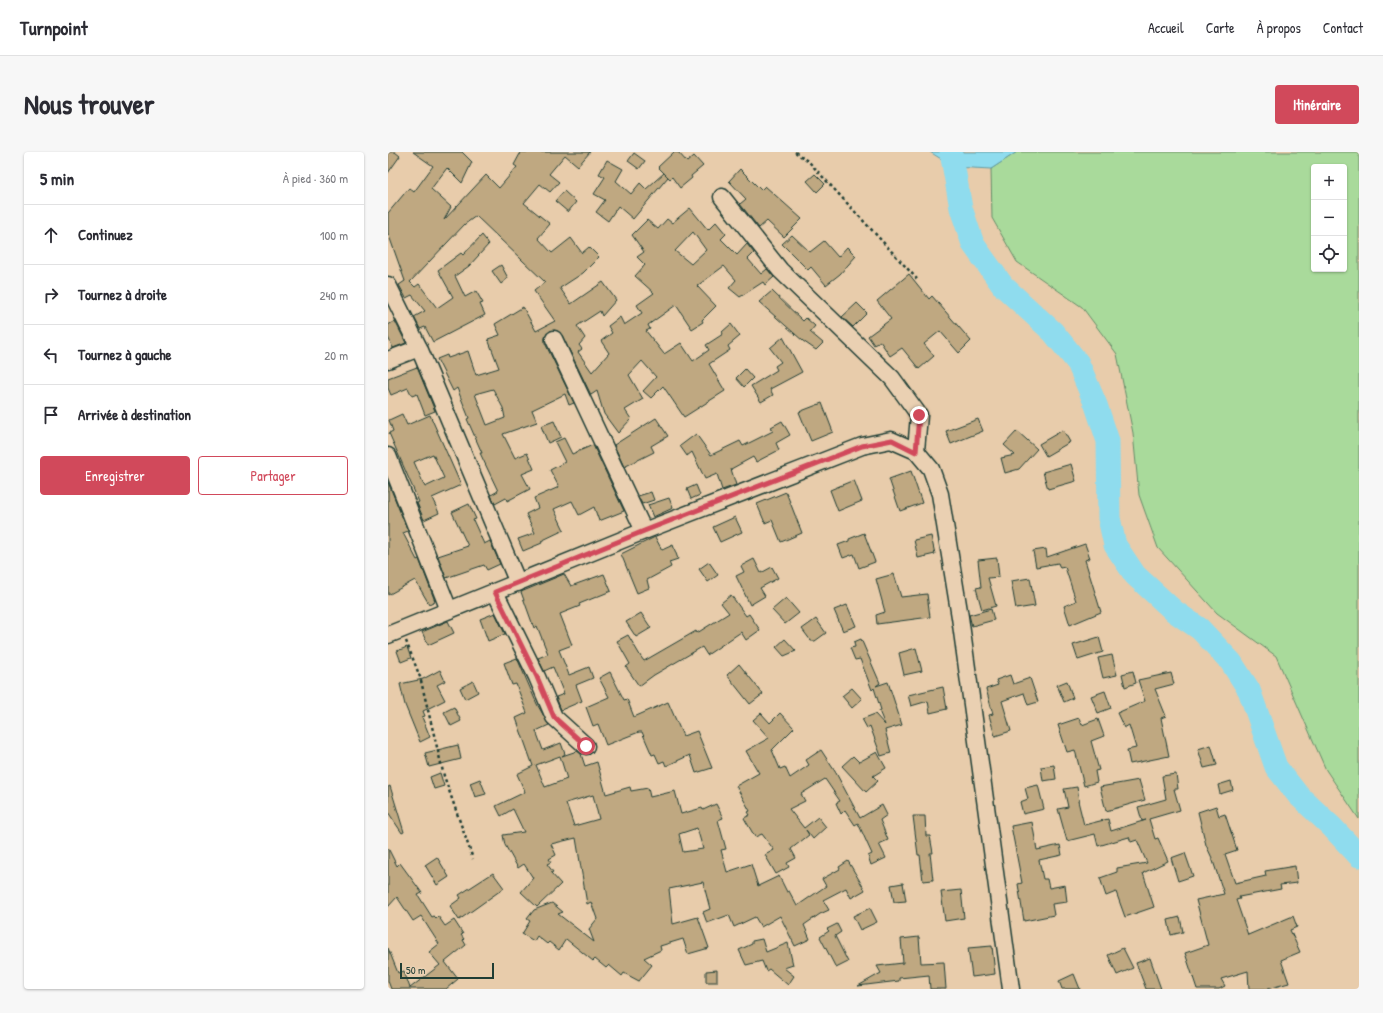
<!DOCTYPE html>
<html lang="fr">
<head>
<meta charset="utf-8">
<style>
  :root { --surface:#fff; --page:#f7f7f7; --text:#2b2b33; --muted:#7c7c81; --line:#e1e1e2; --accent:#d1495b }
  body { margin:0; font-family:"Patrick Hand",sans-serif; background:var(--page); color:var(--text) }
  .controls { position:absolute; right:12px; top:12px; display:grid; overflow:hidden; border-radius:4px; box-shadow:0 1px 3px #0004 }
  .controls button { width:36px; height:36px; display:grid; place-items:center; padding:0; border:0; border-bottom:1px solid var(--line); background:var(--surface); color:var(--text); font:20px sans-serif }
  .scale { position:absolute; left:12px; bottom:10px; width:94px; box-sizing:border-box; padding-left:4px; border:2px solid #1f3d34; border-top:0; font-size:11px; line-height:14px; white-space:nowrap; color:#1f3d34; -webkit-text-stroke:3px #ead0b2; paint-order:stroke }
  .stop { position:absolute; width:12px; height:12px; margin:-9px; border:3px solid #d1495b; border-radius:50%; background:#fff }
  .stop.end { background:#d1495b; border-color:#fff; box-shadow:0 1px 4px #0008 }
  .list { margin:0; padding:0; list-style:none }
  h2 { display:flex; justify-content:space-between; align-items:center; height:52px; margin:0; padding:0 16px; font-size:17px }
  h2 small { font-size:13px; font-weight:400; color:var(--muted) }
  .list li { display:grid; grid-template-columns:26px 1fr auto; gap:12px; align-items:center; box-sizing:border-box; height:60px; padding:0 16px; border-top:1px solid var(--line) }
  .list b { display:block; font-size:15px; white-space:nowrap }
  .list em { font-size:13px; font-style:normal; color:var(--muted) }
  .actions { display:flex; gap:8px; padding:12px 16px }
  .actions a { flex:1; padding:9px 0; border:1px solid var(--accent); border-radius:4px; text-align:center; font-size:14px; color:var(--accent) }
  .actions .main { background:var(--accent); color:#fff }
  .icon { flex:none; width:22px; height:22px; fill:none; stroke:currentColor; stroke-width:2; stroke-linecap:round; stroke-linejoin:round }
  .map { position:relative; flex:none; width:971px; height:837px; overflow:hidden; border-radius:4px }
  header { display:flex; align-items:center; gap:24px; box-sizing:border-box; height:56px; padding:0 20px; background:var(--surface); border-bottom:1px solid var(--line) }
  header strong { font-size:19px }
  nav { display:flex; gap:22px; margin-inline-start:auto; font-size:14px }
  .intro { display:flex; align-items:center; justify-content:space-between; box-sizing:border-box; height:96px; padding:0 24px }
  h1 { margin:0; font-size:28px }
  .button { padding:10px 18px; border-radius:4px; background:var(--accent); color:#fff; font-size:14px; font-weight:700 }
  main { display:flex; gap:24px; padding:0 24px }
  aside { flex:1; background:var(--surface); border-radius:4px; box-shadow:0 1px 3px #0004 }
  .map>svg:first-child { display:block }
</style>
</head>
<body>
<header>
<strong>Turnpoint</strong>
<nav><a>Accueil</a><a>Carte</a><a>À propos</a><a>Contact</a></nav>
</header>
<div class="intro"><h1>Nous trouver</h1><a class="button">Itinéraire</a></div>
<main>
<aside>
<h2>5 min<small>À pied · 360 m</small></h2>
<ul class="list">
<li><svg class="icon" aria-label="ahead" viewBox="0 0 24 24"><path d="M12 20V5M6 11l6-6 6 6"/></svg><div><b>Continuez</b></div><em>100 m</em></li>
<li><svg class="icon" aria-label="right" viewBox="0 0 24 24"><path d="M7 20v-9h11M14 6l5 5-5 5"/></svg><div><b>Tournez à droite</b></div><em>240 m</em></li>
<li><svg class="icon" aria-label="left" viewBox="0 0 24 24"><path d="M17 20v-9H6M10 6l-5 5 5 5"/></svg><div><b>Tournez à gauche</b></div><em>20 m</em></li>
<li><svg class="icon" aria-label="arrive" viewBox="0 0 24 24"><path d="M6 21V4h12l-3 4 3 4H6"/></svg><div><b>Arrivée à destination</b></div></li>
</ul>
<div class="actions"><a class="main">Enregistrer</a><a>Partager</a></div>
</aside>
<div class="map">
<svg width="971" height="837" viewBox="0 0 971 837">
  <rect width="100%" height="100%" fill="#e8ccab"/>
  <filter id="ink" filterUnits="userSpaceOnUse"><feTurbulence type="fractalNoise" baseFrequency=".025" numOctaves="2"/><feDisplacementMap in="SourceGraphic" scale="8" xChannelSelector="R" yChannelSelector="G"/><feConvolveMatrix kernelMatrix="1 2 1 2 8 2 1 2 1" color-interpolation-filters="sRGB"/></filter>
  <g filter="url(#ink)">
    <!-- green -->
    <path fill="#a9da9b" stroke="#648c68" fill-rule="evenodd" d="M629,0h342v667l-33,-49 -50,-114 -59,-43 -59,-65 -19,-53 -6,-62 -16,-79 -35,-47 -65,-45 -25,-44 -1,-49zM926,15h30v102h-30z"/>
    <!-- water -->
    <path fill="#8fdcee" stroke="#629ca4" d="M542,0h87l-26,17 -37,-2z"/>
    <g fill="none" stroke-linecap="round" stroke-linejoin="round">
      <!-- river -->
      <path stroke="#8fdcee" stroke-width="23" d="M563,0l10,56 12,36 30,42 50,46 25,31 18,42 12,36 1,77 6,27 20,30 39,36 26,18 31,33 18,28 27,77 22,28 34,32 27,29"/>
    </g>
    <!-- building -->
    <g fill="#bfa881" stroke="#1f3d34" fill-rule="evenodd">
      <path d="M0,0h7l5,4 -12,17z"/>
      <path d="M25,0h49l10,10 -10,21 -15,-15 -16,21 20,18 -7,13 42,-45 13,13 18,-21 -3,-2 7,-13h69l-12,14 -13,-11 -16,19 10,8 -9,10 -10,-8 -16,19 26,21 -12,14 14,15 19,-15 11,15 7,-6 10,10 -16,16 -23,15 11,16 32,-22 13,18 -14,16 -2,-5 -23,15 8,12 -6,7 3,4 -4,3 14,20 17,-19 -8,-12 11,-8 -4,-7 12,-9 4,8 18,-12 -5,-8 17,-12 -19,-17 10,-11 -8,-8 7,-5 -12,-17 15,-15 11,9 9,-10 5,4 18,-15 18,22 8,-8 10,12 -5,5 16,16 10,-11 7,9 -6,6 13,15 6,-5 7,8 -9,8 -2,-3 -23,15 -11,-9 7,-8 -12,-14 -27,20 19,20 -14,14 1,2 -11,7 -16,-24 -28,20 2,4 -4,2 18,23 17,-11 12,18 16,-11 -3,-5 17,-11 -1,-2 9,-8 9,12 -12,10 2,4 -21,14 16,27 -41,26 -21,-31 -12,12 -8,-7 13,-14 -14,-16 -13,14 14,24 -18,11 6,9 -13,14 -14,-19 -7,-23 -6,4 -29,-60 -7,-5 -5,1 -5,7v5l29,60 -5,2 -4,-11 -33,16 5,12 -34,12 12,24 12,-5 7,16 -12,5 8,15 -23,12 -1,-3 -11,6 -4,-9 7,-4 -18,-38h2l-15,-34 2,-1 -12,-30 -4,3 -16,-32 10,-4 1,3 20,-7 8,24 23,-7 -11,-29 12,-4 -5,-11 28,-17 13,24 19,-10 -21,-30 11,-9 -69,-66 -11,8 -55,58 5,5 4,-3 18,24 16,-11 -15,-27 23,-17 2,2 19,-20 7,9 -20,22 -14,10 10,21 11,-6 7,12 -3,1 5,11 -52,27 -8,-15 -5,2 -6,-12 11,-6 -13,-16 -6,3 -7,-13 6,-4 -17,-48v-20l21,-25 5,4 19,-26zM305,80l13,18 -15,14 -16,-13zM105,237l10,19 2,10 -18,7 -12,-31z"/>
      <path d="M286,0h4l9,10 7,-6 9,10 -12,10 1,2 -12,10 -8,-11 -2,2 -2,-2 -35,42 -15,-13 -10,15 -12,-9 9,-12 -11,-6 11,-17 -6,-3 8,-14 16,9 -7,12 15,13 9,-11 6,6 18,-16 4,4 -10,-10z"/>
      <path d="M246,1l11,8 -6,8 -11,-8z"/>
      <path d="M352,17l21,21 4,-4 37,33 -18,18 -17,-16 -8,7 -19,-24 6,-5 -17,-18z"/>
      <path d="M427,22l10,10 -8,8 -10,-11z"/>
      <path d="M176,39l12,11 -8,10 -13,-11z"/>
      <path d="M404,83l18,17 14,-11 14,16 9,-10 9,9 -16,18 -14,11 -15,-18 -3,3 -26,-26z"/>
      <path d="M113,113l7,13 -7,6 -9,-13z"/>
      <path d="M521,122l20,25 3,-3 39,45 -12,12 -19,-22 -16,13 10,12 -15,13 -17,-21 -12,8 -10,-15 -6,4 -6,-9 23,-17 -14,-18z"/>
      <path d="M384,139l31,30 3,-3 9,8 -5,6 13,11 -7,7 -13,-9 -44,-39z"/>
      <path d="M469,151l10,10 -14,14 -11,-10z"/>
      <path d="M7,169l11,22 -13,5 -5,-11v-12z"/>
      <path d="M395,185l19,35 -32,17 3,6 -12,7 -10,-16 26,-16 -2,-4 6,-4 -11,-14z"/>
      <path d="M29,215l18,44 -10,4 -8,-21 -5,2 -4,-8 -17,7 -3,-7v-10z"/>
      <path d="M357,217l8,9 -9,9 -8,-9z"/>
      <path d="M434,251l11,29 -22,9 -12,-29z"/>
      <path d="M14,262l5,11 23,-10 31,70 -29,13 7,15 -15,7 -7,-17 2,-1 -30,-69 4,-2 -4,-11zM45,302l11,24 -19,9 -11,-25z"/>
      <path d="M268,266l12,18 -17,10 3,6 -30,15 -10,-22z"/>
      <path d="M590,267l5,12 -32,13 -5,-13z"/>
      <path d="M166,269l7,16 -13,6 -7,-17z"/>
      <path d="M394,269l8,14 -14,8 3,7 -23,12 -3,-5 -22,12 5,16 -14,5 -5,-16 -12,5 -13,-27 -5,4 -7,-10 16,-12 15,21 29,-14 3,5 30,-15 -2,-4z"/>
      <path d="M675,278l7,12 -24,14 -7,-12z"/>
      <path d="M629,279l20,18 -18,20 -14,4 -4,-15 14,-3 -11,-10z"/>
      <path d="M176,286l8,16 21,-9 31,66 -25,10 -5,-14 -15,8 -7,-14 -18,8 10,21 -23,11 1,2 -19,8 -5,-12 17,-6 -9,-19 12,-6 -4,-10 25,-11 -9,-17 15,-8 -10,-20z"/>
      <path d="M683,312l5,17 -28,8 -5,-17z"/>
      <path d="M523,319l11,32 -22,8 -11,-32z"/>
      <path d="M466,328l8,21 -24,10 -8,-21z"/>
      <path d="M0,330l20,49 -5,2 14,27 2,-1 16,42 -6,3 -14,-24 -27,15z"/>
      <path d="M308,333l4,10 -9,4 -4,-10z"/>
      <path d="M263,340l3,8 -12,4 -4,-8z"/>
      <path d="M398,340l16,41 -21,9 -9,-22 -7,3 -8,-19z"/>
      <path d="M281,346l4,10 -20,9 -5,-12z"/>
      <path d="M81,352l7,15 -3,1 11,24 6,-3 10,23 -13,6 -3,-5 -38,13 -8,-22 30,-10 -16,-34z"/>
      <path d="M347,365l7,15 -22,10 -7,-15z"/>
      <path d="M476,381l11,29 -16,6 -5,-14 -11,4 -5,-13 11,-4v-2z"/>
      <path d="M543,384l4,18 -17,4 -4,-18z"/>
      <path d="M267,385l7,13 11,-5 5,14 -9,3 2,5 -24,13 2,8 -12,5 -16,-39z"/>
      <path d="M697,392l5,14 -5,2 16,52 -31,13 -6,-19 12,-5 -11,-34 -5,1 -2,-5 -22,4 -3,-16 13,-2 1,8z"/>
      <path d="M609,406l2,19 -11,1 8,28 -14,4 -6,-22 5,-1 -3,-27z"/>
      <path d="M366,407l7,14 11,-6 6,11 -18,10 5,8 -15,9 -14,-29 8,-4 -3,-6z"/>
      <path d="M321,410l9,13 -10,7 -9,-13z"/>
      <path d="M176,422l7,12 33,-12 7,17 -32,13 1,2 -20,8 12,31 -13,5 10,25 20,-8 4,11 -17,7 6,16 -21,9 -5,-13 8,-3 -11,-27 -9,4 -6,-13 10,-4 -11,-28 -3,2 -13,-36z"/>
      <path d="M506,422l7,23 26,-3 3,23 -53,7 -1,-9 9,-3 -9,-33z"/>
      <path d="M642,426l5,28 -19,3 -5,-28z"/>
      <path d="M343,443l15,21 3,-2 11,16 -14,10 -5,-8 -34,23 -5,-8 -48,28 -15,11 -13,-19 4,-3 -13,-23 11,-6 13,22 3,4 52,-30 1,2 32,-20 -8,-10z"/>
      <path d="M398,446l13,15 -14,11 -13,-14z"/>
      <path d="M459,453l9,21 -13,5 -9,-21z"/>
      <path d="M603,457l3,11 -22,6 -3,-11z"/>
      <path d="M107,461l10,21 -17,7 -8,-22z"/>
      <path d="M253,461l10,15 -15,9 -10,-15z"/>
      <path d="M428,467l10,14 -11,8h-4l-9,-12z"/>
      <path d="M60,469l6,12 -26,12 -6,-13z"/>
      <path d="M711,485l4,15 -25,8 -5,-15z"/>
      <path d="M397,487l11,12 -12,5 -8,-9z"/>
      <path d="M473,487l19,44 -4,3 12,-4 14,43 -17,5 6,23 -10,3 -11,-30 -3,2 -5,-9 13,-5 10,11 -6,-14 2,-1 -7,-22 -2,2 -12,-31 -5,1 -5,-12 5,-1 -1,-5z"/>
      <path d="M19,495l4,11 -10,4 -4,-11z"/>
      <path d="M528,496l6,23 -18,4 -5,-22z"/>
      <path d="M724,503l5,20 -14,3 -5,-20z"/>
      <path d="M129,506l20,46 12,21 -13,6 7,19 18,-7 4,11 -3,2 15,-5 4,3 4,12 12,-4 9,32 24,-7 1,4 17,-3 2,9 25,-6 6,23 21,-6 1,2 13,-6 7,14 -5,2 8,29 -5,1 6,22 24,-8 7,22 21,-10 8,16 2,-1 8,15 29,-20 -4,-7 18,-10 -1,-2 9,-6 17,29 -14,8 -5,-10 -23,12 6,10 -9,4 -16,11 6,14 -15,7 -15,-30 -19,11 -6,-10 -21,10 -5,-12 -22,8 -4,-11 7,-3 -7,-27 -34,7 4,35 25,-7 11,31 -21,6 -5,-15 -23,7 1,4 -17,8 8,7 -13,16 -15,-8 -2,3 -13,-11 -3,3 -11,-9 -2,2 -27,-22 -7,11 -10,-8 -2,2 -10,-8 -3,5 -12,-7 8,-13 -3,-2 7,-9 18,-7 11,9 -5,2 36,28 -5,-13 8,-10 -6,-17 -4,2 -11,-66 -25,6 5,11 -7,4 2,3 -4,2 6,8 -2,1 10,11 -24,23 -16,-15 12,-14 -9,-14 -6,4 -13,-23 -2,-10 21,-3 -11,-23 -12,7 -5,-10 29,-14 -8,-18 16,-8 -17,-48 11,-5 -11,-29 -4,1 -8,-22zM172,604l7,23 -22,8 -9,-22zM205,643l6,24 -25,7 -8,-23zM309,676l6,21 -20,3 -4,-18z"/>
      <path d="M351,512l24,30 -13,10 -23,-29z"/>
      <path d="M52,518l5,11 -8,4 8,15 -22,11 2,5 -3,1 8,20 -10,5 -15,-37 -5,-21 23,-5z"/>
      <path d="M745,519l3,12 -11,4 -3,-13z"/>
      <path d="M222,520l14,28 3,-1 7,18 34,-15 15,34 14,-5 15,37 -16,5 -6,-18 -24,11 -2,-5 -5,2 -4,-9 -3,1 -10,-23h-3l-33,13 -8,-21 -5,2 -7,-19 23,-10 -10,-19z"/>
      <path d="M783,521l3,11 -19,5 11,27 -5,2 8,38 -39,8 -3,-14 9,-2 -7,-23 -5,3 -7,-15 28,-12 -7,-21z"/>
      <path d="M622,523l3,9 17,-6 8,24 -10,3 -4,-12 -22,8 9,30 -16,5 -6,-21 4,-1 -7,-25 12,-4 -2,-5z"/>
      <path d="M85,529l5,11 -13,7 -5,-11z"/>
      <path d="M679,529l6,17 -9,4 -7,-17z"/>
      <path d="M555,535l4,22 -17,4 -2,-12 -17,5 -3,-11z"/>
      <path d="M464,536l10,11 -10,9 -10,-12z"/>
      <path d="M717,539l6,17 -13,5 -7,-17z"/>
      <path d="M66,555l7,14 -10,5 -7,-14z"/>
      <path d="M373,561l9,10 10,-10 14,15 -22,22 8,19 5,-2 5,11 19,-13 -3,-5 15,-10 15,23 24,45 22,-13 5,10 -7,5 8,20 -9,4 7,14 -15,7 -3,-9 4,-2 -14,-31 -3,2 -10,-15 -4,4 -5,-11 4,-2 -15,-22 -24,15 4,7 -16,8 15,19 14,-11 8,10 -13,12 -7,-9 3,5 -18,14 5,9 -9,5 2,4 -13,7 -11,-19 9,-5 -12,-16 -7,3 -11,-19 6,-3 -2,-3 2,-1 -14,-25 23,-13 -13,-22 23,-13 -16,-18z"/>
      <path d="M691,566l3,7 16,-6 6,17 -13,5 8,29 -4,1 2,11 -13,4 -9,-36 -8,2 -9,-27z"/>
      <path d="M70,593l3,14 -32,8 -4,-14z"/>
      <path d="M823,593l6,20 -13,3 -6,-19z"/>
      <path d="M489,600l9,16 -13,8 5,5 -12,11 -24,-26 11,-10 6,6z"/>
      <path d="M666,613l2,14 -13,2 -2,-14z"/>
      <path d="M52,621l4,13 -10,3 -4,-12z"/>
      <path d="M788,622l2,15h-4l6,21 -31,9 6,20 3,-1 10,23 -25,12 11,34 -29,10 -9,-25 -10,4 -6,-18 17,-6v-4l30,-5 -10,-23 -6,2 -2,-5 -31,9 -3,-12 -28,7 -9,-32 10,-2 -4,-18 13,-2 2,14h-1l6,24 24,-6 3,12 35,-11 -4,1 -4,-14 28,-8 -4,-23z"/>
      <path d="M92,627l6,15 -11,3 -5,-14z"/>
      <path d="M751,628l6,20 -39,11 -6,-24z"/>
      <path d="M843,629l2,9 -13,4 -2,-9z"/>
      <path d="M650,633l6,24 -21,5 -3,-12 8,-3 -3,-11z"/>
      <path d="M2,634l14,46 -2,1 -14,-21v-25z"/>
      <path d="M828,654l3,10 6,-2 12,36 -12,4 10,29 31,-7 -1,-5 30,-5 2,17 -17,2 1,4 -42,8 1,2 -4,1 12,35 45,-19 4,11 -7,3 10,22 -19,8 8,23 -22,6h-18l-1,-18 -27,8 4,7 -6,3h-22l-12,-36 23,-8 -12,-45 28,-6 -12,-36 -6,-13 -8,-33z"/>
      <path d="M525,664h12l1,20h4l3,17h-3l3,27 -10,1 -3,-26h-2z"/>
      <path d="M644,670l5,28 23,-5 2,10 -23,5 4,19h4l2,9 16,-3 2,17 -15,2 2,11 -30,6 -6,-37 4,-1 -11,-57z"/>
      <path d="M0,696l9,18 3,-3 22,30 -4,2 14,22 2,-1 2,2 2,-2 7,10 9,-6 9,14 -2,1 3,4 -1,1 3,5 -21,17 13,17 -12,10h-55l-3,-8v-33l10,25 6,-2 6,17 30,-23 -11,-13 10,-8 -18,-28 -8,5 -16,-24 -9,10z"/>
      <path d="M797,701l8,23 -15,5 -7,-23z"/>
      <path d="M49,705l12,20 -12,8 -12,-20z"/>
      <path d="M105,721l11,15 -45,32 -9,-14 11,-8 -2,-3z"/>
      <path d="M515,731l3,18 -12,1 -3,-17z"/>
      <path d="M573,738l3,28 -19,3 -4,-29z"/>
      <path d="M482,756l7,14 -17,8 -7,-14z"/>
      <path d="M792,765l3,15 -12,3 -3,-15z"/>
      <path d="M449,772l4,8 -6,4 13,26 -12,6 -16,-31 9,-6 -2,-2z"/>
      <path d="M531,785l2,26 23,-1 2,27h-16l-1,-14 -30,3v3l-41,5 23,-13 -4,-7 26,-3 -2,-24z"/>
      <path d="M374,787l4,13 22,-9 5,22 -9,3 10,8 -6,9 -19,-16 -3,2 -4,-10 -16,4 -7,-15 13,-6v-3z"/>
      <path d="M604,794l3,28 -23,3 -4,-29z"/>
      <path d="M735,796l10,20 -16,7 -9,-20z"/>
      <path d="M762,806l11,31h-15l-10,-26z"/>
      <path d="M329,818v12h-11v-11z"/>
      <path d="M686,822l6,15h-18l-3,-8z"/>
    </g>
    <g fill="none" stroke-linecap="round" stroke-linejoin="round">
      <!-- minor casing -->
      <g stroke="#1f3d34" stroke-width="19">
        <g id="minor">
          <path d="M334,45l58,73 112,108 27,37 -3,36"/>
          <path d="M0,133l31,63 99,235"/>
          <path d="M166,187l90,192"/>
          <path d="M0,208l31,-12"/>
          <path d="M0,304l61,154"/>
          <path d="M107,440l42,85 17,40 32,29"/>
          <path d="M0,483l256,-104 218,-85 29,-6 25,11 15,18 9,25 20,123 51,372"/>
        </g>
      </g>
      <!-- path -->
      <g stroke="#1f3d34" stroke-width="2.5" stroke-dasharray="3 3" stroke-linecap="butt">
        <path d="M407,0l15,11 107,116"/>
        <path d="M18,489l14,36 24,99 29,83"/>
      </g>
      <!-- minor -->
      <use href="#minor" stroke="#ead0b2" stroke-width="16"/>
    </g>
  </g>
  <g fill="none" stroke-linecap="round" stroke-linejoin="round" filter="url(#ink)">
    <!-- route -->
    <path stroke="#d1495b" stroke-width="5" d="M198,594l-32,-29 -17,-40 -42,-85 149,-61 218,-85 30,-6 24,12 3,-37"/>
  </g>
</svg>
<div class="controls">
<button>+</button>
<button>−</button>
<button><svg class="icon" aria-label="locate" viewBox="0 0 24 24"><circle cx="12" cy="12" r="6"/><path d="M12 2v4M12 18v4M2 12h4M18 12h4"/></svg></button>
</div>
<div class="scale">50 m</div>
<div class="stop" style="left:198px;top:594px"></div>
<div class="stop end" style="left:531px;top:263px"></div>
</div>
</main>
</body>
</html>
